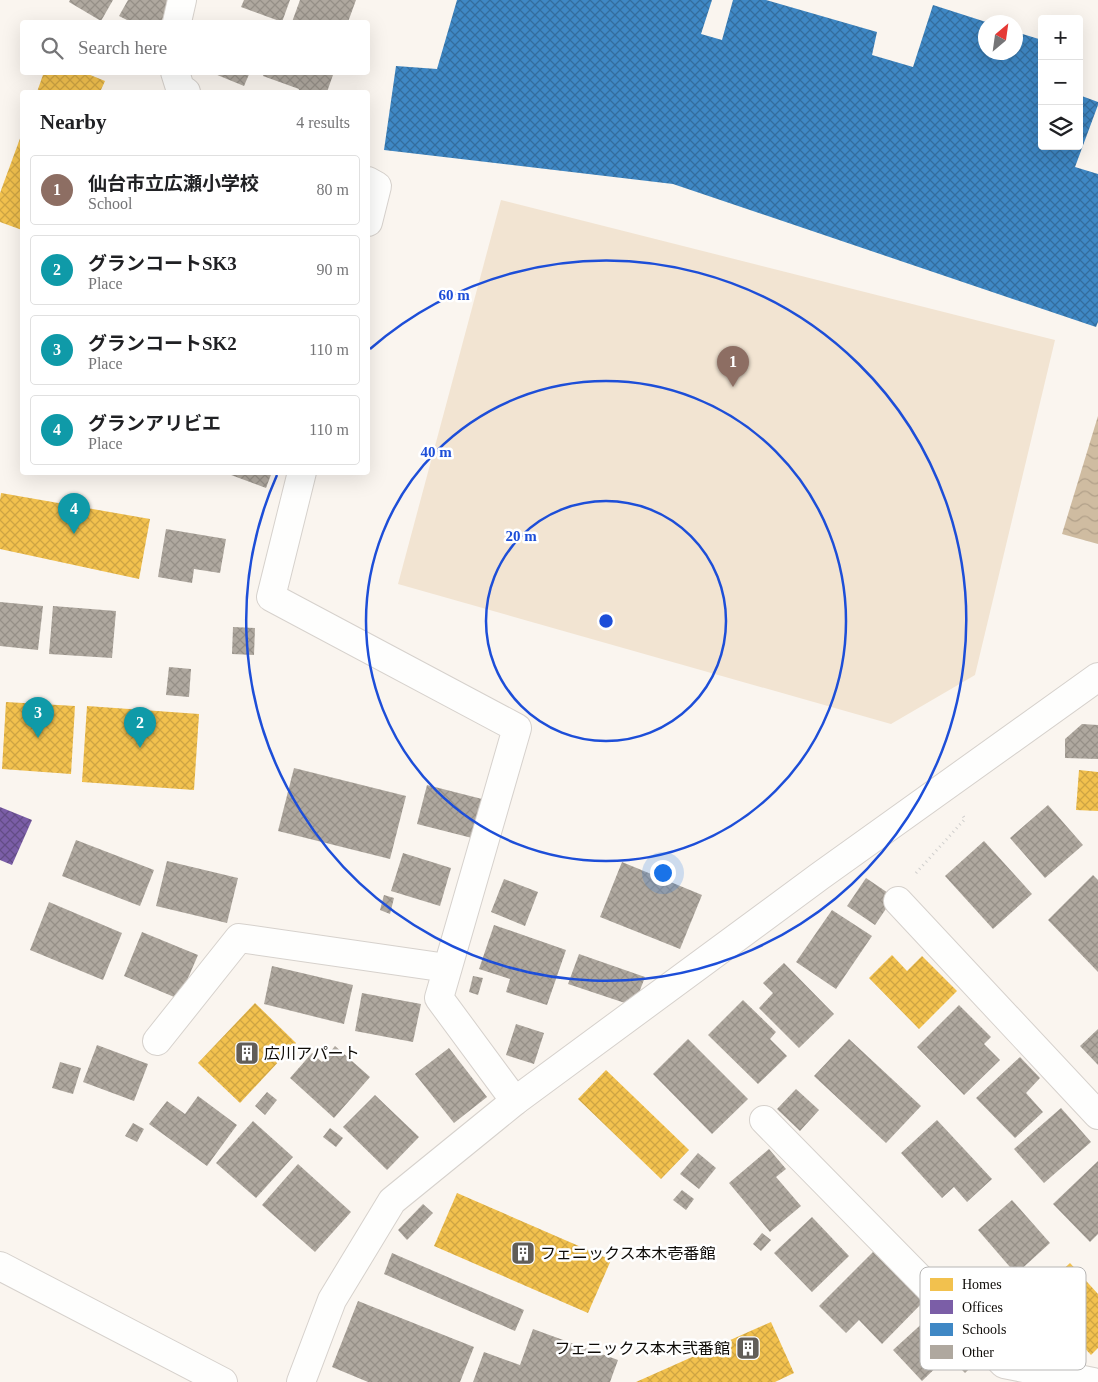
<!DOCTYPE html>
<html lang="en">
<head>
<meta charset="utf-8">
<style>
  :root { --surface:#fff; --page:#f2f2f2; --text:#202124; --muted:#757577; --line:#e0e0e0; --accent:#b45309 }
  body { margin:0; font-family:"Times New Roman","Noto Sans JP",serif; background:var(--page); color:var(--text) }
  .controls { position:absolute; right:15px; top:15px; display:grid; overflow:hidden; border-radius:5px; box-shadow:0 5px 20px #0002 }
  .controls button { width:45px; height:45px; display:grid; place-items:center; padding:0; border:0; border-bottom:1px solid var(--line); background:var(--surface); color:var(--text); font:25px sans-serif }
  .compass { position:absolute; left:978px; top:15px; width:45px; height:45px; border-radius:50%; background:var(--surface); box-shadow:0 5px 20px #0002; rotate:29deg }
  .you { position:absolute; left:662px; top:872px; width:18px; height:18px; margin:-12px; border:4px solid #fff; border-radius:50%; background:#1a73e8; box-shadow:0 0 0 8px #1a73e833 }
  .badge { display:grid; place-items:center; width:32px; height:32px; border-radius:50%; background:var(--accent); color:#fff; font-size:16px; font-weight:700 }
  .pin { position:absolute; translate:-50% -41px; filter:drop-shadow(0 1px 2px #0008) }
  .pin::after { content:''; position:absolute; top:26px; width:18px; height:15px; background:inherit; clip-path:polygon(0 0,100% 0,50% 100%) }
  .list { margin:0; padding:0; list-style:none }
  h2 { display:flex; justify-content:space-between; align-items:center; height:65px; margin:0; padding:0 20px; font-size:21px }
  h2 small { font-size:16px; font-weight:400; color:var(--muted) }
  .list li { display:grid; grid-template-columns:32px 1fr auto; gap:15px; align-items:center; box-sizing:border-box; height:70px; margin:0 10px 10px; padding:0 10px; border:1px solid var(--line); border-radius:5px }
  .list b { display:block; font-size:19px; white-space:nowrap }
  .list p { margin:0; font-size:16px; white-space:nowrap; color:var(--muted) }
  .list em { font-size:16px; font-style:normal; color:var(--muted) }
  .icon { flex:none; width:28px; height:28px; fill:none; stroke:currentColor; stroke-width:2; stroke-linecap:round; stroke-linejoin:round }
  .map { position:relative; flex:none; width:1098px; height:1382px; overflow:hidden }
  .search { position:absolute; background:var(--surface); box-shadow:0 5px 20px #0002; left:20px; top:20px; width:350px; height:55px; display:flex; align-items:center; gap:12px; box-sizing:border-box; padding:0 18px; border-radius:5px; color:var(--muted); font-size:19px }
  .panel { position:absolute; background:var(--surface); box-shadow:0 5px 20px #0002; left:20px; top:90px; width:350px; height:385px; border-radius:5px }
  .map>svg:first-child { display:block }
</style>
</head>
<body>
<div class="map">
<svg width="1098" height="1382" viewBox="0 0 1098 1382">
  <defs>
    <pattern id="water-waves" width="16" height="10" patternUnits="userSpaceOnUse" patternTransform="scale(1.25)"><rect width="16" height="10" fill="#cfbca1"/><path d="M0 5q4-4 8 0t8 0" fill="none" stroke="#b1a089"/></pattern>
    <pattern id="homes-cross-hatch" width="8" height="8" patternUnits="userSpaceOnUse" patternTransform="scale(1.25)"><rect width="8" height="8" fill="#f2c14e"/><path d="M0 0l8 8M0 8l8-8" fill="none" stroke="#cea443"/></pattern>
    <pattern id="offices-cross-hatch" width="8" height="8" patternUnits="userSpaceOnUse" patternTransform="scale(1.25)"><rect width="8" height="8" fill="#7b5ea7"/><path d="M0 0l8 8M0 8l8-8" fill="none" stroke="#634c86"/></pattern>
    <pattern id="schools-cross-hatch" width="8" height="8" patternUnits="userSpaceOnUse" patternTransform="scale(1.25)"><rect width="8" height="8" fill="#3f88c5"/><path d="M0 0l8 8M0 8l8-8" fill="none" stroke="#336d9e"/></pattern>
    <pattern id="building-cross-hatch" width="8" height="8" patternUnits="userSpaceOnUse" patternTransform="scale(1.25)"><rect width="8" height="8" fill="#afa89f"/><path d="M0 0l8 8M0 8l8-8" fill="none" stroke="#958f87"/></pattern>
  </defs>
  <rect width="100%" height="100%" fill="#faf5ef"/>
  <!-- pitch -->
  <path fill="#f2e4d2" d="M501,200l554,140 -80,335 -84,49 -493,-140z"/>
  <!-- water -->
  <path fill="url(#water-waves)" d="M1098,416v128l-36,-10z"/>
  <!-- homes -->
  <g fill="url(#homes-cross-hatch)">
    <path d="M44,72h39l22,9 -5,11h-63z"/>
    <path d="M22,133v97l-22,-8v-29z"/>
    <path d="M1,493l149,26 -11,60 -139,-30v-49z"/>
    <path d="M6,702l69,4 -4,68 -69,-5z"/>
    <path d="M87,706l112,8 -5,76 -112,-8z"/>
    <path d="M1079,770l19,2v39l-22,-1z"/>
    <path d="M892,955l15,16 15,-15 35,35 -38,38 -50,-51z"/>
    <path d="M255,1003l41,40 -56,60 -42,-40z"/>
    <path d="M606,1070l83,80 -28,29 -83,-80z"/>
    <path d="M457,1193l154,67 -23,53 -154,-67z"/>
    <path d="M1070,1263l28,31v54l-7,7 -55,-60z"/>
    <path d="M771,1322l23,51 -19,9h-139z"/>
  </g>
  <!-- offices -->
  <path fill="url(#offices-cross-hatch)" d="M0,807l32,13 -20,45 -12,-5z"/>
  <!-- schools -->
  <path fill="url(#schools-cross-hatch)" d="M457,0h255l-11,34 21,6 11,-40h33l111,32 -5,23 41,12 20,-62 53,17v30h30v-20l26,8v106h37v-51l19,7v3l-23,62 23,7v148l-2,5 -423,-143 -289,-34 12,-84 41,3z"/>
  <!-- building -->
  <g fill="url(#building-cross-hatch)">
    <path d="M70,0h43l-12,21 -32,-19z"/>
    <path d="M128,0h45l-12,22h-30l-12,-6z"/>
    <path d="M244,0h46l-8,22 -41,-15z"/>
    <path d="M300,0h56l-8,22h-56z"/>
    <path d="M210,72h40l-6,14z"/>
    <path d="M264,72h70l-7,20h-29l1,-3 -36,-13z"/>
    <path d="M223,472h49l-6,16z"/>
    <path d="M166,529l60,10 -6,34 -26,-4 -2,14 -34,-6z"/>
    <path d="M0,602l43,4 -5,44 -38,-4z"/>
    <path d="M53,606l63,5 -4,47 -63,-4z"/>
    <path d="M233,627l22,1 -1,27 -22,-1z"/>
    <path d="M169,667l22,2 -2,28 -23,-2z"/>
    <path d="M1082,724l16,1v34l-33,-1v-19z"/>
    <path d="M294,768l112,28 -16,63 -112,-28z"/>
    <path d="M427,785l59,15 -10,39 -59,-15z"/>
    <path d="M1048,805l35,40 -38,33 -35,-40z"/>
    <path d="M76,840l78,30 -14,36 -78,-30z"/>
    <path d="M984,841l48,53 -39,35 -48,-53z"/>
    <path d="M403,853l48,15 -11,38 -49,-15z"/>
    <path d="M167,861l71,17 -11,45 -71,-17z"/>
    <path d="M622,862l80,33 -22,54 -80,-32z"/>
    <path d="M1093,875l5,5v92l-50,-52z"/>
    <path d="M866,878l28,19 -19,28 -28,-19z"/>
    <path d="M504,879l34,13 -13,34 -34,-14z"/>
    <path d="M384,895l10,3 -4,16 -10,-4z"/>
    <path d="M49,902l73,31 -19,47 -73,-30z"/>
    <path d="M832,910l40,26 -36,53 -40,-27z"/>
    <path d="M494,925l72,25 -19,55 -41,-13 4,-13 -31,-10z"/>
    <path d="M142,932l56,23 -19,44 -55,-23z"/>
    <path d="M579,954l66,23 -11,29 -66,-22z"/>
    <path d="M784,963l50,51 -35,34 -40,-40 14,-15 -10,-10z"/>
    <path d="M272,966l81,19 -9,39 -80,-20z"/>
    <path d="M473,976l10,2 -5,17 -9,-3z"/>
    <path d="M362,993l59,11 -8,38 -58,-11z"/>
    <path d="M743,1000l33,32 -6,7 17,17 -29,28 -50,-49z"/>
    <path d="M959,1005l32,32 -7,7 16,16 -36,35 -47,-48z"/>
    <path d="M516,1024l28,9 -10,31 -28,-9z"/>
    <path d="M1098,1029v36l-18,-19z"/>
    <path d="M688,1039l60,60 -36,35 -59,-60z"/>
    <path d="M849,1039l72,67 -35,37 -72,-67z"/>
    <path d="M97,1045l51,19 -14,37 -51,-19z"/>
    <path d="M335,1046l35,31 -36,41 -44,-40 22,-25 10,9z"/>
    <path d="M449,1048l38,49 -33,26 -39,-49z"/>
    <path d="M1020,1057l20,21 -14,15 17,19 -28,26 -39,-40z"/>
    <path d="M60,1062l21,6 -8,26 -21,-6z"/>
    <path d="M796,1089l23,21 -19,21 -23,-22z"/>
    <path d="M267,1092l10,8 -12,15 -10,-9z"/>
    <path d="M375,1095l44,42 -32,33 -44,-43z"/>
    <path d="M198,1096l39,29 -30,41 -58,-42 18,-23 18,13z"/>
    <path d="M1061,1108l30,34 -47,41 -30,-34z"/>
    <path d="M937,1120l55,59 -25,23 -13,-15 -12,11 -41,-45z"/>
    <path d="M253,1121l40,36 -37,41 -40,-35z"/>
    <path d="M133,1123l11,6 -7,13 -12,-6z"/>
    <path d="M330,1128l13,10 -7,9 -13,-10z"/>
    <path d="M769,1149l17,20 -10,8 25,29 -31,26 -41,-49z"/>
    <path d="M698,1153l18,15 -17,21 -19,-15z"/>
    <path d="M1098,1161v73l-8,8 -37,-38z"/>
    <path d="M298,1164l53,48 -36,40 -53,-47z"/>
    <path d="M682,1190l12,9 -8,11 -13,-10z"/>
    <path d="M1012,1200l38,43 -34,31 -38,-44z"/>
    <path d="M423,1204l10,9 -26,27 -9,-10z"/>
    <path d="M812,1217l37,39 -37,36 -38,-39z"/>
    <path d="M762,1233l9,7 -10,11 -8,-7z"/>
    <path d="M874,1251l51,49 -43,44 -23,-24 -13,13 -27,-27z"/>
    <path d="M392,1253l132,57 -9,21 -131,-57z"/>
    <path d="M358,1301l116,46 -14,35h-92l-36,-15z"/>
    <path d="M938,1309l45,47 -18,17 -17,-17 -26,25 -29,-31z"/>
    <path d="M533,1329l85,31 -8,22h-137l11,-30 36,13z"/>
  </g>
  <g fill="none" stroke-linecap="round" stroke-linejoin="round">
    <!-- minor casing -->
    <g stroke="#d6d1cc" stroke-width="30">
      <g id="minor">
        <path d="M177,22l5,-22"/>
        <path d="M175,72l5,16 6,4"/>
        <path d="M368,181l9,5 -9,36"/>
        <path d="M302,472l-31,125 246,131 -78,270 76,103"/>
        <path d="M898,901l200,214"/>
        <path d="M157,1041l82,-103 208,30"/>
        <path d="M764,1120l240,244 89,18"/>
        <path d="M0,1266l223,116"/>
        <path d="M301,1382l31,-82 60,-99 123,-100 305,-225 278,-199"/>
      </g>
    </g>
    <!-- path -->
    <path stroke="#d0cfcd" stroke-width="3" stroke-dasharray="1 4" stroke-linecap="butt" d="M916,873l49,-54 -2,-3"/>
    <!-- minor -->
    <use href="#minor" stroke="#fefefd" stroke-width="28"/>
  </g>
  <!-- distance rings -->
  <g fill="none" stroke="#1d4ed8" stroke-width="2.5">
    <circle cx="606" cy="621" r="120"/>
    <circle cx="606" cy="621" r="240"/>
    <path d="M370 349A360 360 0 1 1 277 475"/>
  </g>
  <!-- icons -->
  <defs>
    <g id="building-square" transform="scale(1.25)"><rect x="-9" y="-9" width="18" height="18" rx="4" fill="#615d58" stroke="#fff"/><path d="M-4-6H4V6H1V3H-1V6H-4ZM-2.5-4.3h1.7v1.8h-1.7ZM.8-4.3h1.7v1.8H.8ZM-2.5-1h1.7V.8h-1.7ZM.8-1h1.7V.8H.8Z" fill="#fff"/></g>
  </defs>
  <g fill-rule="evenodd">
    <use href="#building-square" x="247" y="1053"/>
    <use href="#building-square" x="523" y="1253"/>
    <use href="#building-square" x="748" y="1348"/>
  </g>
  <g text-anchor="middle" stroke-width="5" stroke-linejoin="round" paint-order="stroke">
    <!-- poi labels -->
    <g font-size="16" fill="#0e0b07" stroke="#fff" text-anchor="start">
      <text x="264" y="1059">広川アパート</text>
      <text x="540" y="1259">フェニックス本木壱番館</text>
      <text x="730" y="1354" text-anchor="end">フェニックス本木弐番館</text>
    </g>
  </g>
  <!-- legend -->
  <rect x="920" y="1267" width="166" height="103" rx="8" fill="#fff" stroke="#b7b6b5" stroke-width="1"/>
  <rect x="930" y="1278" width="23" height="13" fill="#f2c14e"/>
  <rect x="930" y="1300" width="23" height="14" fill="#7b5ea7"/>
  <rect x="930" y="1323" width="23" height="13" fill="#3f88c5"/>
  <rect x="930" y="1345" width="23" height="14" fill="#afa89f"/>
  <g font-size="14" fill="#0e0b07">
    <text x="962" y="1289">Homes</text>
    <text x="962" y="1312">Offices</text>
    <text x="962" y="1334">Schools</text>
    <text x="962" y="1357">Other</text>
  </g>
  <circle cx="606" cy="621" r="8" fill="#1d4ed8" stroke="#fff" stroke-width="2.5"/>
  <g font-size="15" text-anchor="middle" font-weight="bold" fill="#1d4ed8" stroke="#fff" stroke-width="5" stroke-linejoin="round" paint-order="stroke">
    <text x="454" y="300">60 m</text>
    <text x="436" y="457">40 m</text>
    <text x="521" y="541">20 m</text>
  </g>
</svg>
<div class="controls">
<button>+</button>
<button>−</button>
<button><svg class="icon" aria-label="layers" viewBox="0 0 24 24"><path d="M12 4l9 5-9 5-9-5zM3 14l9 5 9-5"/></svg></button>
</div>
<svg class="compass" viewBox="-18 -18 36 36"><path d="M0-13l5 13h-10z" fill="#e53935"/><path d="M0 13l5-13h-10z" fill="#757577"/></svg>
<div class="you"></div>
<div class="pin badge" style="left:733px;top:387px;background:#8d6e63">1</div>
<div class="pin badge" style="left:140px;top:748px;background:#0f9aa8">2</div>
<div class="pin badge" style="left:38px;top:738px;background:#0f9aa8">3</div>
<div class="pin badge" style="left:74px;top:534px;background:#0f9aa8">4</div>
<div class="search"><svg class="icon" aria-label="search" viewBox="0 0 24 24"><circle cx="10" cy="10" r="6"/><path d="M15 15l6 6"/></svg>Search here</div>
<section class="panel">
<h2>Nearby<small>4 results</small></h2>
<ul class="list">
<li><span class="badge" style="background:#8d6e63">1</span><div><b>仙台市立広瀬小学校</b><p>School</p></div><em>80 m</em></li>
<li><span class="badge" style="background:#0f9aa8">2</span><div><b>グランコートSK3</b><p>Place</p></div><em>90 m</em></li>
<li><span class="badge" style="background:#0f9aa8">3</span><div><b>グランコートSK2</b><p>Place</p></div><em>110 m</em></li>
<li><span class="badge" style="background:#0f9aa8">4</span><div><b>グランアリビエ</b><p>Place</p></div><em>110 m</em></li>
</ul>
</section>
</div>
</body>
</html>
